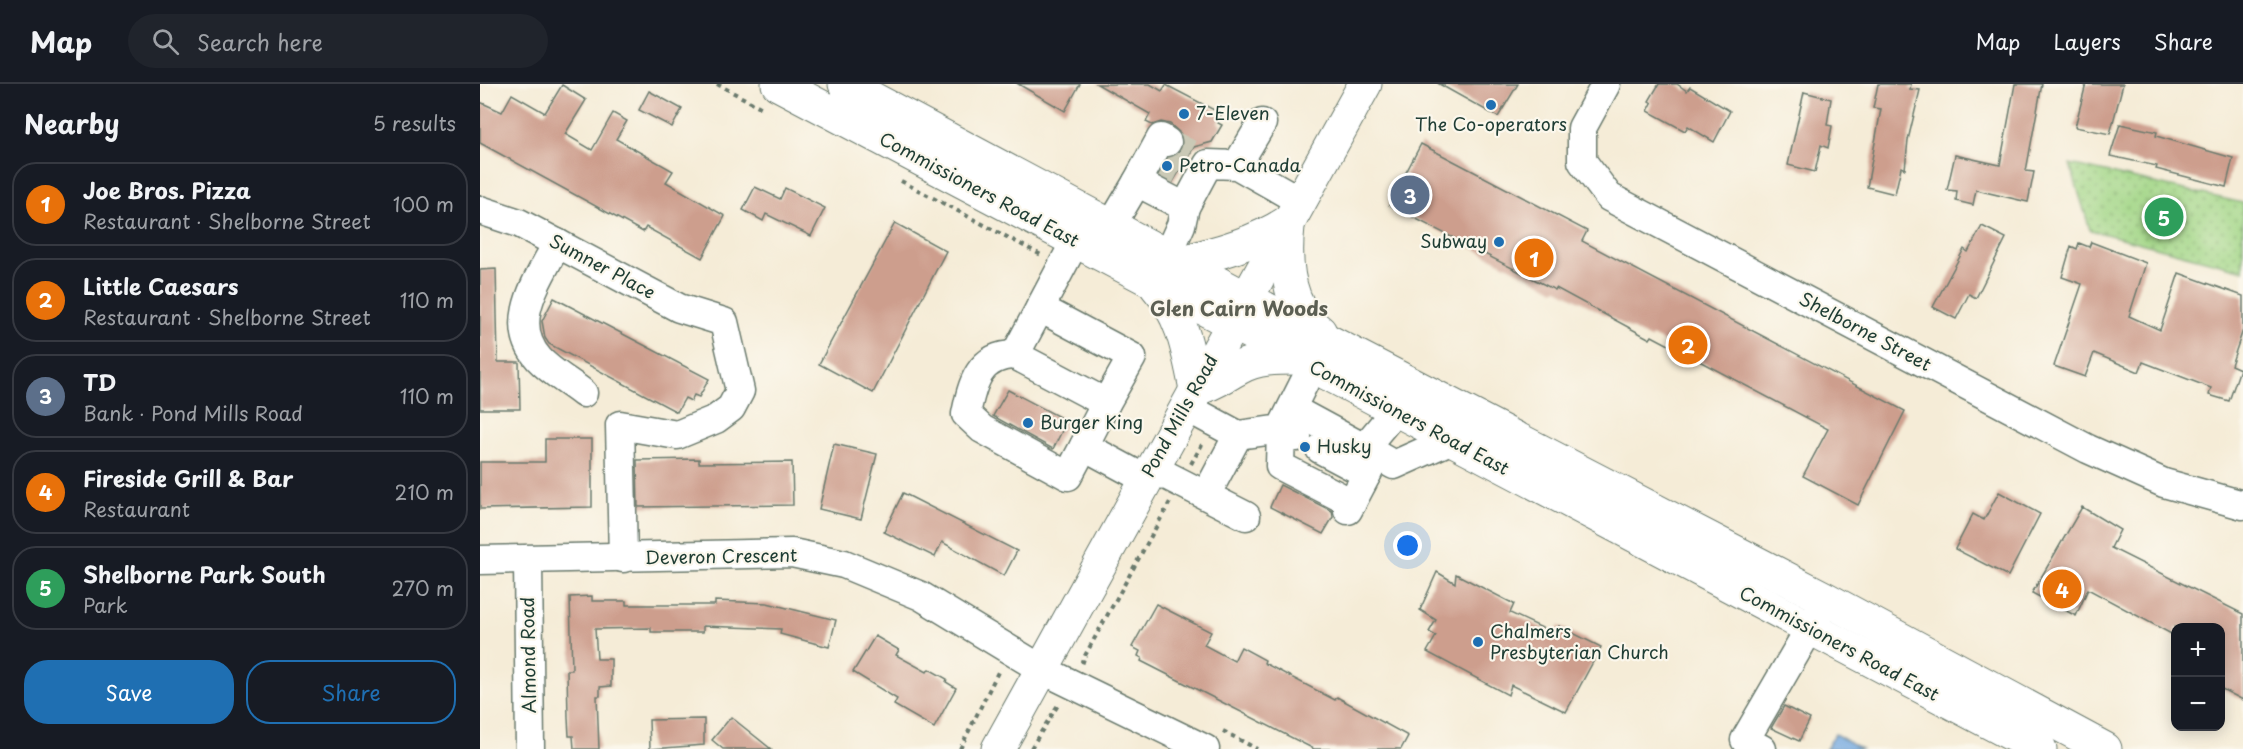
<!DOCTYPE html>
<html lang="en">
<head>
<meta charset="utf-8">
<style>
  :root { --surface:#171b24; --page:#20242c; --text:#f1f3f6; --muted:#9ea1a6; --line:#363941; --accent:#1f6fb2 }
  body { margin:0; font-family:"Playpen Sans",sans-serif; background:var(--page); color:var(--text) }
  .controls { position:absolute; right:18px; bottom:18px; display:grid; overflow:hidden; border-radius:12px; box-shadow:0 3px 15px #0003 }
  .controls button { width:54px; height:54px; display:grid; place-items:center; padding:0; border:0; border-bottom:2px solid var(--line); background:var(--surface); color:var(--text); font:30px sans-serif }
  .you { position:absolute; left:928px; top:462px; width:21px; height:21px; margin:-15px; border:4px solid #fff; border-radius:50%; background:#1a73e8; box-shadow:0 0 0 9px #1a73e833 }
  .badge { display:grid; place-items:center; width:39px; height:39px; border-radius:50%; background:var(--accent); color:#fff; font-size:20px; font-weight:700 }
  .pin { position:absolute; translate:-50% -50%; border:3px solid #fff; box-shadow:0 2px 6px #0006 }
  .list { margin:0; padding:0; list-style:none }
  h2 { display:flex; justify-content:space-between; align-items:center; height:78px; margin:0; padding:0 24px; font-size:26px }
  h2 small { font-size:20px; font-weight:400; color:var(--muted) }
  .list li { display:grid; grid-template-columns:39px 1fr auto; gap:18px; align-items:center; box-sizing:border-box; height:84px; margin:0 12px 12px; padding:0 12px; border:2px solid var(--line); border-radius:24px }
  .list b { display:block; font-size:22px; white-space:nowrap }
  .list p { margin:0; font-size:20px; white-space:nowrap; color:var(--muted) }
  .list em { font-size:20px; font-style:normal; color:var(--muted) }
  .actions { display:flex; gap:12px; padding:18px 24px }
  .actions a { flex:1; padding:14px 0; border:2px solid var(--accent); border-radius:24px; text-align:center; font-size:21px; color:var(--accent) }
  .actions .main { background:var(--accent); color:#fff }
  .icon { flex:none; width:33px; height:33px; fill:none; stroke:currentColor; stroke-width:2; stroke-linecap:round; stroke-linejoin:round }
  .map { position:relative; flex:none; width:1763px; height:665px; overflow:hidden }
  header { display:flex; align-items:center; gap:36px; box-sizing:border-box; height:84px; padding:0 30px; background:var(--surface); border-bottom:2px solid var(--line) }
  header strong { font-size:28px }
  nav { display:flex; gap:33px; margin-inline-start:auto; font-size:21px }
  .search { width:420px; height:54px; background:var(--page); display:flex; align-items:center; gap:15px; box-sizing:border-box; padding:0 21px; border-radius:33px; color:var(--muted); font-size:22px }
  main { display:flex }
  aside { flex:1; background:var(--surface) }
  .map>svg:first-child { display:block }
</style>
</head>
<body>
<header>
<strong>Map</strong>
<div class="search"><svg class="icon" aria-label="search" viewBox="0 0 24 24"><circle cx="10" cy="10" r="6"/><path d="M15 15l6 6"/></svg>Search here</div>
<nav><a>Map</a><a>Layers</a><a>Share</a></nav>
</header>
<main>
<aside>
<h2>Nearby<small>5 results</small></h2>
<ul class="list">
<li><span class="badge" style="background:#e8710a">1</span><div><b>Joe Bros. Pizza</b><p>Restaurant · Shelborne Street</p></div><em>100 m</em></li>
<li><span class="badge" style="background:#e8710a">2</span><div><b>Little Caesars</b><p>Restaurant · Shelborne Street</p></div><em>110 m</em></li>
<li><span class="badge" style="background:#5c6f8a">3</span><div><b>TD</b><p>Bank · Pond Mills Road</p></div><em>110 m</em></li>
<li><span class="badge" style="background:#e8710a">4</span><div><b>Fireside Grill &amp; Bar</b><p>Restaurant</p></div><em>210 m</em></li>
<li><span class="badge" style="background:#2e9e5b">5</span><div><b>Shelborne Park South</b><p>Park</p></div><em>270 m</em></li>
</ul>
<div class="actions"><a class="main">Save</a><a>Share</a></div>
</aside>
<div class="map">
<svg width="1763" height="665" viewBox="0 0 1763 665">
  <defs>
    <pattern id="park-dots" width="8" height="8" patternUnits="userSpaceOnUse" patternTransform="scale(1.5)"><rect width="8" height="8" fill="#a1d686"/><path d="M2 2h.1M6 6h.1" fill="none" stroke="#83af6e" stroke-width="1.8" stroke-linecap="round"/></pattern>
    <pattern id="water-ripples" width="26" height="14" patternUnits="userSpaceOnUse" patternTransform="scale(1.5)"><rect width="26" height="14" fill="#73a8e0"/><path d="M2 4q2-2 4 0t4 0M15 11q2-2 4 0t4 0" fill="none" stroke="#5e8ab6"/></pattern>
  </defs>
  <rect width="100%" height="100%" fill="#fbf7ec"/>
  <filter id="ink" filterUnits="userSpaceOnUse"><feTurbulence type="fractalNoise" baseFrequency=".0167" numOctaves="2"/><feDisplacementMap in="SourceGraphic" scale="12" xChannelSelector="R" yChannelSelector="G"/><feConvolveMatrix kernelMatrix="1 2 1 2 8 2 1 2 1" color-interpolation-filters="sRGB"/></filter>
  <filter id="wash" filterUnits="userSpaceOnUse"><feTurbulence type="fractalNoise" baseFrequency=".008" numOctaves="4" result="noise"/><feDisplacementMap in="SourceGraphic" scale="24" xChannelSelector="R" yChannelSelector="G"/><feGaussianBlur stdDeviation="1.35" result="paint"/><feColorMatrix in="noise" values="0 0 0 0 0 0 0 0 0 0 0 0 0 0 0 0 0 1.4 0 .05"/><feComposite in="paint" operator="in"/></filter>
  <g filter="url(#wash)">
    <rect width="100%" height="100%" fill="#f5ecd7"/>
    <!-- park -->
    <path fill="url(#park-dots)" stroke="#608a5d" stroke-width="1.5" d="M1590,80l173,39v67l-153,-40z"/>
    <!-- water -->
    <path fill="url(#water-ripples)" stroke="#49728a" stroke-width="1.5" d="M1355,650l26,15h-35z"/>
    <g id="blocks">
      <!-- building -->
      <g fill="#cd9e8d">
        <path d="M538,0h62l-15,27z"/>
        <path d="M617,0h53l12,7 4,-6 56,29 -4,9 4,2 -10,17 -18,5 -21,35 -13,-7 9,-17 12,-7 2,-9 -2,-8 -11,-10 -9,-2 -9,3 -6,-3 4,-8z"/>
        <path d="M959,0h79l-20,33z"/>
        <path d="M1179,0h18l10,7 3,-4 40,24 -16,31 -26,-16 -3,5 -37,-20 4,-8 -3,-2z"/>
        <path d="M1398,0h33l-1,5 10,1 -12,50 -3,29 -4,-2 -6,27 -28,-7 14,-78 -8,-1z"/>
        <path d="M1535,0h27l-16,87 8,1 -6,30 -52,-12 -3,15 -17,-4 1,-10 -10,-1 8,-35 45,10z"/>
        <path d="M1606,0h37l-13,50 -35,-7z"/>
        <path d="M82,1l24,15 -21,34 27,16 21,-37 14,8 -11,18 57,32 -7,11 59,34 -23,42 -56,-31 -3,5 -163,-89v-41l22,10 10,-18 33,19z"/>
        <path d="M169,7l33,18 -10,18 -33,-17z"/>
        <path d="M1324,8l27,7 -4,26 5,1 -4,22 -7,-3 -6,27 -27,-7z"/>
        <path d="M1640,40l37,8 -1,4 77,22 -7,29 -70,-18 1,-3 -47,-10z"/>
        <path d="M941,60l166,87 -5,10 323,170 -47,94 -55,-29 25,-47 -176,-93 -2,3 -94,-51 -1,2 -166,-85z"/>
        <path d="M275,103l25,12 5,-11 40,20 -14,28 -45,-22 -3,7 -20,-11z"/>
        <path d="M415,139l51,28 -73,142 -54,-29z"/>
        <path d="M1502,142l24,12 -30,60 -7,-4 -13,25 -23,-12 31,-58 4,3z"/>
        <path d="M1611,158l55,21 -17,53 31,14 19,-57 64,23v34l-12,35 9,4 -11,32 -20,-6 2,-7 -68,-26 -4,10 -45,-19 -9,24 -31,-11 28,-82 -20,-7 9,-31 6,3 2,-6 10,4z"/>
        <path d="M16,185l2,93h21l1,47h-40v-139z"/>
        <path d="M74,214l155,81 -10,18 -5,-2 -3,6 -6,-3 -8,14 -128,-68 -4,-6 -3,-17z"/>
        <path d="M528,306l59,31 -14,28 -60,-33z"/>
        <path d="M65,355h47v68l-112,2v-47h65z"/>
        <path d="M354,360l43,10 -16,65 -42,-10z"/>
        <path d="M219,375v4l93,-1 1,43 -155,2 -1,-47z"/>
        <path d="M800,401l52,26 1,6 -10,17 -53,-27z"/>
        <path d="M1519,408l41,22 -32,62 -53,-27 18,-35 11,6z"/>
        <path d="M423,409l114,58 -13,25 -62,-34 -7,15 -51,-25z"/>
        <path d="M1602,423l38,23 -9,18 132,66v86l-23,-12v-61h-45v9l-87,-47 -12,27 -44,-23z"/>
        <path d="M957,488l18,11 1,-9 58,30 -4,9 45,21 4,-8 42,21 -35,65 -55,-27 -3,10 -81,-43 9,-16 -7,-4 7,-12 -16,-10z"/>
        <path d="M112,512v5h34v4h89v-4l52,2 69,17 -7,27 -49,-13 1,-5 -78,-3v6h-52v-4l-56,1 2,30h14v27l-11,1v9h-3l2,53h-25l-1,-13h-4l-1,-18 -1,-48h5l-2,-73z"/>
        <path d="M676,520l55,28 -7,13 30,16 7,-14 24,13 -1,3 71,37 2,-3 71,39 -7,13h-87l-173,-88 1,-3 -4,-2 2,-5 -8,-4z"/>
        <path d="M395,552l24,14 -3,5 31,17 2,-3 18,10 -1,3 10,6 -22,40 -40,-23 3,-6 -44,-27z"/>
        <path d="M1304,622l26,13 -11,22 -28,-13z"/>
        <path d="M251,633l40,32h-48l-11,-9z"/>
        <path d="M224,635v26l-54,4 -1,-29z"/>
      </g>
    </g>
  </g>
  <g filter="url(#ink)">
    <use href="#blocks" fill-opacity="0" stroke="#6a7a6d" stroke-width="1.5"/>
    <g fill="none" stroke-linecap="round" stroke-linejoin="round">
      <!-- minor-tunnel -->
      <g stroke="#cac9b6" stroke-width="28" stroke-dasharray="28 14" stroke-linecap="butt">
        <path d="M687,58l23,12"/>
        <path d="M675,82l21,11"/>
      </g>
      <!-- minor casing -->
      <g stroke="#6a7a6d" stroke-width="31">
        <g id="minor">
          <path d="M1126,0l-24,44v33l27,36 479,252 76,34 79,22"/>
          <path d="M757,81l25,-42"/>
          <path d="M657,98l24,-44 6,4"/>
          <path d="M0,126l39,13 160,85 45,14 16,69 -9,17 -15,11 -39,16 -57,-10 3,133"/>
          <path d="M631,142l26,-44 48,25"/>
          <path d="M596,156l-61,115 91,48 -22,43 61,33"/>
          <path d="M77,159c-17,35 -51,79 -18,116 12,13 30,23 44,34"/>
          <path d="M688,170l13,-29 4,-18 23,-43 29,1 63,36"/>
          <path d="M560,224l92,49 -26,46"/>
          <path d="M535,271c-36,0 -43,29 -49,59l16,15 86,47 16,-30"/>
          <path d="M706,323l52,28 43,-6 31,-62"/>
          <path d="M812,325l72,39 31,-37"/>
          <path d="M817,353l-16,-8 -1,37 72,37"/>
          <path d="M884,364l30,17 56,-25"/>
          <path d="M840,365l47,25"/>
          <path d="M672,384l94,48"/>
          <path d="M726,411l32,-60"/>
          <path d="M868,426l29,-55"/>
          <path d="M0,476l312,-7 52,11 77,32 122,74 162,79"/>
          <path d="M48,477l2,188"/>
          <path d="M1282,665l-17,-9 76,-131"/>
        </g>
      </g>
      <!-- major casing -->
      <g stroke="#6a7a6d" stroke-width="35">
        <g id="major">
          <path d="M298,0l1262,665"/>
          <path d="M365,0l427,228 554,287 279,150"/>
          <path d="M808,142c-4,38 -1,81 32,106"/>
          <path d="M703,178c38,-10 72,-19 105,-40"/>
          <path d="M676,202c27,30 32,65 40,103"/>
          <path d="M716,305c18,-5 28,-13 43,-21 18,-10 38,-10 57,-10"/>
          <path d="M518,665l367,-665"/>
        </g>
      </g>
      <!-- path -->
      <g stroke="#6a7a6d" stroke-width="4" stroke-dasharray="4.5 4.5" stroke-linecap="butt">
        <path d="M237,0l47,25"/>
        <path d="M421,97l142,75"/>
        <path d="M711,380l13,-23"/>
        <path d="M605,578l-3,-1 88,-159"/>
        <path d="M743,647l34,18"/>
        <path d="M551,664l27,-43"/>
        <path d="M480,665l39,-79"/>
      </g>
      <!-- minor -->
      <use href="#minor" stroke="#fff" stroke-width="28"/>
      <!-- major -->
      <use href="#major" stroke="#fff" stroke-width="33"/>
    </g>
  </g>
  <!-- markers -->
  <g fill="#1f6fb2" stroke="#fbf7ec" stroke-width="2">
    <circle cx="1011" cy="21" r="6"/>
    <circle cx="704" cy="30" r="6"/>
    <circle cx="687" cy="82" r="6"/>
    <circle cx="1019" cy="158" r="6"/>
    <circle cx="548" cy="339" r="6"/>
    <circle cx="825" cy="363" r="6"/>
    <circle cx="998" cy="558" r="6"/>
  </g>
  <g text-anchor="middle" stroke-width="4.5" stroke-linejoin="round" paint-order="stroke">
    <!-- poi labels -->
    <g font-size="18" fill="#1f3d34" stroke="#fbf7ec" text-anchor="start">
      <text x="716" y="36">7-Eleven</text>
      <text x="1011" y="47" text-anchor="middle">The Co-operators</text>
      <text x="699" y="88">Petro-Canada</text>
      <text x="1007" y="164" text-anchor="end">Subway</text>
      <text x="560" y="345">Burger King</text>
      <text x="837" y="369">Husky</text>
      <text x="1010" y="554">Chalmers<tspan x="1010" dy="21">Presbyterian Church</tspan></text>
    </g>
    <!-- street labels -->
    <g font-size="18" fill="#1f3d34" stroke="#fbf7ec">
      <text transform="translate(499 106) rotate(28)" y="6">Commissioners Road East</text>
      <text transform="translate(122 183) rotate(28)" y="6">Sumner Place</text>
      <text transform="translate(1385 248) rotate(28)" y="6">Shelborne Street</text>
      <text transform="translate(700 332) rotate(-61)" y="6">Pond Mills Road</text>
      <text transform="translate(929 334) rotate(28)" y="6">Commissioners Road East</text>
      <text transform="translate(241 473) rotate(-1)" y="6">Deveron Crescent</text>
      <text transform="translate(1359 560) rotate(28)" y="6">Commissioners Road East</text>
      <text transform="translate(49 571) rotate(-91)" y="6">Almond Road</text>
    </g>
    <!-- neighbourhood labels -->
    <g font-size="20" font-weight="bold" fill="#5c5f53" stroke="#fbf7ec">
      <text x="759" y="232">Glen Cairn Woods</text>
    </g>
  </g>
</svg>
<div class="controls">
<button>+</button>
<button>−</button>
</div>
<div class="you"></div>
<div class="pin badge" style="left:1054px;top:174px;background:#e8710a">1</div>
<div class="pin badge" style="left:1208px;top:261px;background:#e8710a">2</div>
<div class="pin badge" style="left:930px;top:111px;background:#5c6f8a">3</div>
<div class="pin badge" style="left:1582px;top:505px;background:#e8710a">4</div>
<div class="pin badge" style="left:1684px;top:133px;background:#2e9e5b">5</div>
</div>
</main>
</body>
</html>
